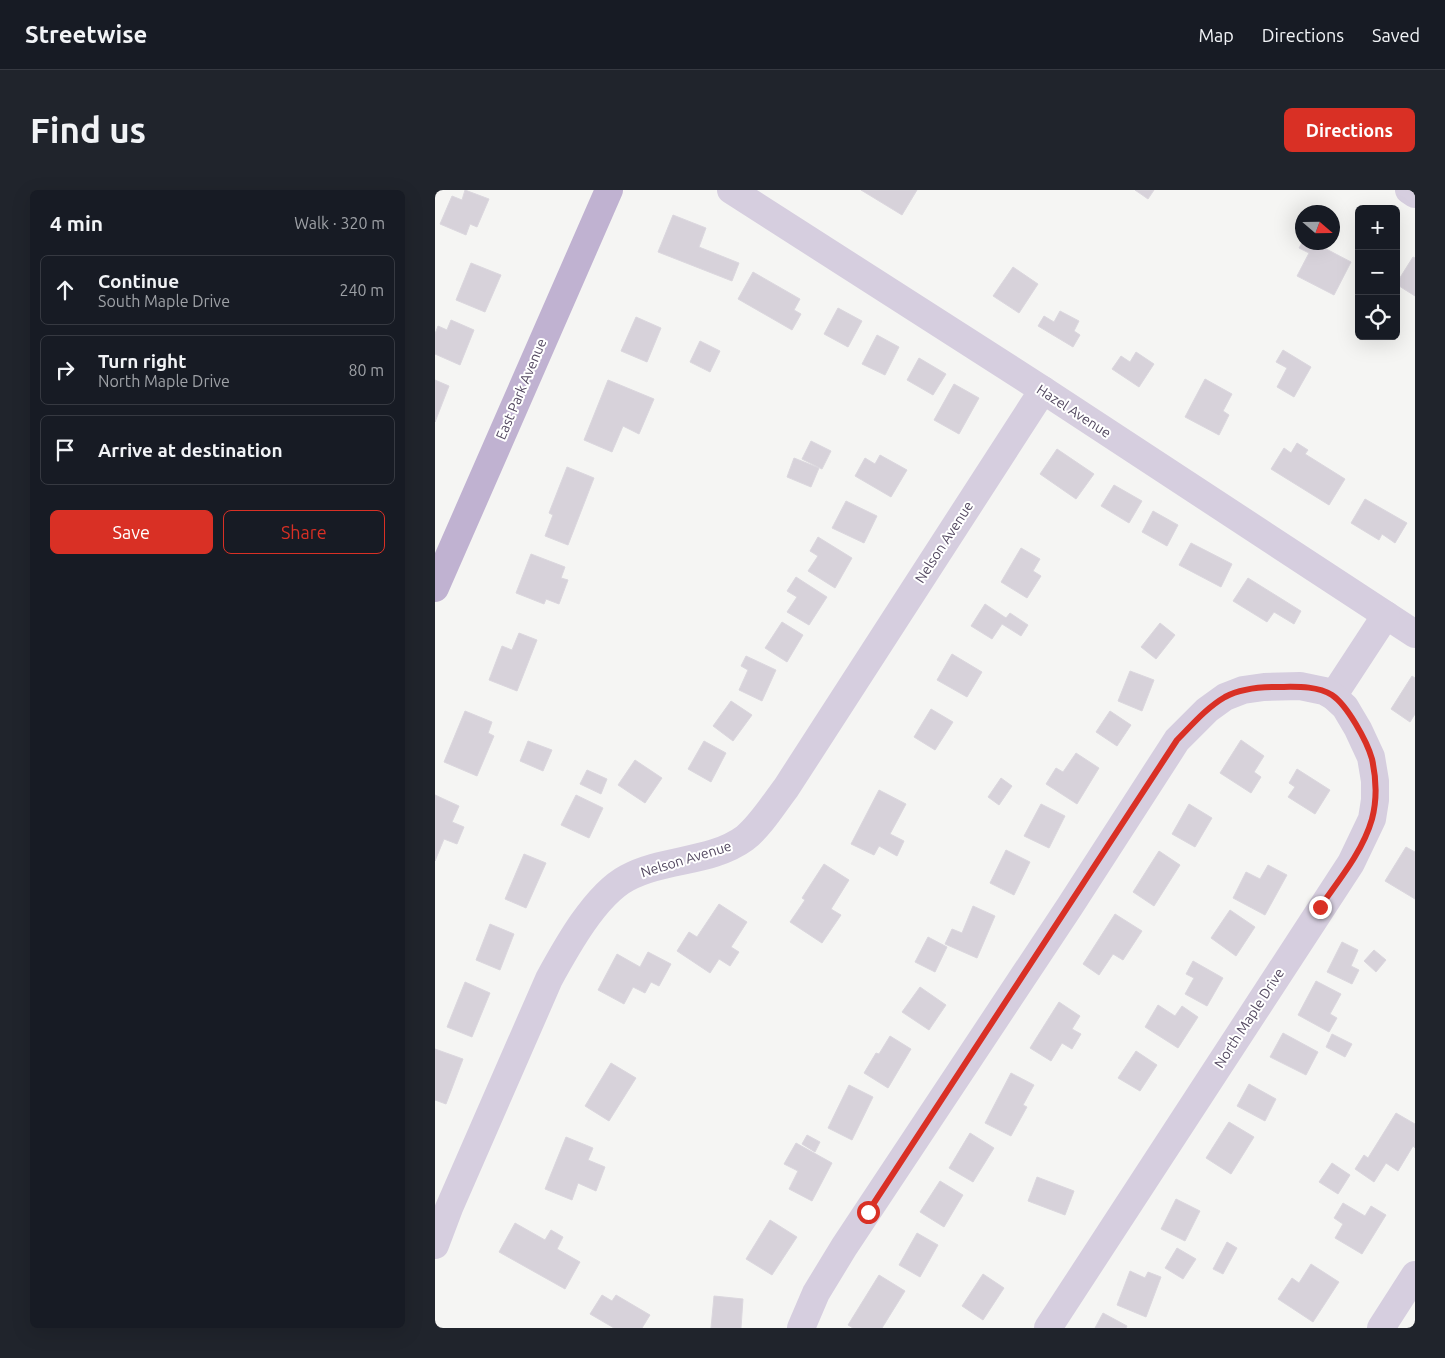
<!DOCTYPE html>
<html lang="en">
<head>
<meta charset="utf-8">
<style>
  :root { --surface:#171b24; --page:#20242c; --text:#f1f3f6; --muted:#9ea1a6; --line:#363941; --accent:#d93025 }
  body { margin:0; font-family:Ubuntu,sans-serif; background:var(--page); color:var(--text) }
  .controls { position:absolute; right:15px; top:15px; display:grid; overflow:hidden; border-radius:8px; box-shadow:0 5px 20px #0002 }
  .controls button { width:45px; height:45px; display:grid; place-items:center; padding:0; border:0; border-bottom:1px solid var(--line); background:var(--surface); color:var(--text); font:25px sans-serif }
  .compass { position:absolute; left:860px; top:15px; width:45px; height:45px; border-radius:50%; background:var(--surface); box-shadow:0 5px 20px #0002; rotate:110deg }
  .stop { position:absolute; width:15px; height:15px; margin:-11px; border:4px solid #d93025; border-radius:50%; background:#fff }
  .stop.end { background:#d93025; border-color:#fff; box-shadow:0 1px 5px #0008 }
  .list { margin:0; padding:0; list-style:none }
  h2 { display:flex; justify-content:space-between; align-items:center; height:65px; margin:0; padding:0 20px; font-size:21px }
  h2 small { font-size:16px; font-weight:400; color:var(--muted) }
  .list li { display:grid; grid-template-columns:32px 1fr auto; gap:15px; align-items:center; box-sizing:border-box; height:70px; margin:0 10px 10px; padding:0 10px; border:1px solid var(--line); border-radius:8px }
  .list b { display:block; font-size:19px; white-space:nowrap }
  .list p { margin:0; font-size:16px; white-space:nowrap; color:var(--muted) }
  .list em { font-size:16px; font-style:normal; color:var(--muted) }
  .actions { display:flex; gap:10px; padding:15px 20px }
  .actions a { flex:1; padding:11px 0; border:1px solid var(--accent); border-radius:8px; text-align:center; font-size:18px; color:var(--accent) }
  .actions .main { background:var(--accent); color:#fff }
  .icon { flex:none; width:28px; height:28px; fill:none; stroke:currentColor; stroke-width:2; stroke-linecap:round; stroke-linejoin:round }
  .map { position:relative; flex:none; width:980px; height:1138px; overflow:hidden; border-radius:8px }
  header { display:flex; align-items:center; gap:30px; box-sizing:border-box; height:70px; padding:0 25px; background:var(--surface); border-bottom:1px solid var(--line) }
  header strong { font-size:24px }
  nav { display:flex; gap:28px; margin-inline-start:auto; font-size:18px }
  .intro { display:flex; align-items:center; justify-content:space-between; box-sizing:border-box; height:120px; padding:0 30px }
  h1 { margin:0; font-size:35px }
  .button { padding:12px 22px; border-radius:8px; background:var(--accent); color:#fff; font-size:18px; font-weight:700 }
  main { display:flex; gap:30px; padding:0 30px }
  aside { flex:1; background:var(--surface); border-radius:8px; box-shadow:0 5px 20px #0002 }
  .map>svg:first-child { display:block }
</style>
</head>
<body>
<header>
<strong>Streetwise</strong>
<nav><a>Map</a><a>Directions</a><a>Saved</a></nav>
</header>
<div class="intro"><h1>Find us</h1><a class="button">Directions</a></div>
<main>
<aside>
<h2>4 min<small>Walk · 320 m</small></h2>
<ul class="list">
<li><svg class="icon" aria-label="ahead" viewBox="0 0 24 24"><path d="M12 20V5M6 11l6-6 6 6"/></svg><div><b>Continue</b><p>South Maple Drive</p></div><em>240 m</em></li>
<li><svg class="icon" aria-label="right" viewBox="0 0 24 24"><path d="M7 20v-9h11M14 6l5 5-5 5"/></svg><div><b>Turn right</b><p>North Maple Drive</p></div><em>80 m</em></li>
<li><svg class="icon" aria-label="arrive" viewBox="0 0 24 24"><path d="M6 21V4h12l-3 4 3 4H6"/></svg><div><b>Arrive at destination</b></div></li>
</ul>
<div class="actions"><a class="main">Save</a><a>Share</a></div>
</aside>
<div class="map">
<svg width="980" height="1138" viewBox="0 0 980 1138">
  <rect width="100%" height="100%" fill="#f5f5f3"/>
  <!-- building -->
  <g fill="#d7d2da" stroke="#dbd7de">
    <path d="M30,0l24,9 -12,28 -7,-3 -4,11 -26,-11 12,-28 10,4z"/>
    <path d="M426,0h56l-15,25z"/>
    <path d="M700,0h19l-6,9z"/>
    <path d="M238,25l33,13 -7,19 40,16 -7,18 -74,-29z"/>
    <path d="M868,51v1h10l38,20 -17,33 -37,-19 12,-23 -10,-5z"/>
    <path d="M978,67l2,1v38l-19,-12z"/>
    <path d="M36,73l30,12 -16,37 -29,-12z"/>
    <path d="M578,77l25,17 -19,29 -26,-17z"/>
    <path d="M318,82l47,27 -6,11 7,4 -9,16 -54,-31z"/>
    <path d="M403,118l24,13 -14,26 -24,-13z"/>
    <path d="M625,121l19,10 -5,10 6,4 -7,12 -35,-21 6,-10 10,6z"/>
    <path d="M201,127l25,11 -14,34 -26,-11z"/>
    <path d="M16,130l23,10 -14,35 -25,-11v-20l3,-8 9,4z"/>
    <path d="M442,145l22,12 -14,28 -23,-11z"/>
    <path d="M265,151l20,10 -10,21 -20,-10z"/>
    <path d="M848,160l28,17 -17,30 -17,-10 10,-19 -11,-6z"/>
    <path d="M701,162l18,12 -15,23 -27,-18 9,-13 9,6z"/>
    <path d="M484,168l27,16 -13,21 -26,-15z"/>
    <path d="M770,189l27,15 -9,17 6,4 -10,20 -34,-18z"/>
    <path d="M0,190l14,6 -14,36z"/>
    <path d="M173,190l46,19 -15,35 -16,-8 -11,26 -28,-12z"/>
    <path d="M519,194l25,14 -20,36 -25,-14z"/>
    <path d="M376,251l20,10 -9,18 -20,-10z"/>
    <path d="M862,253l11,7 -3,4 40,25 -16,26 -58,-36 13,-21 7,5z"/>
    <path d="M622,259l37,25 -18,25 -36,-25z"/>
    <path d="M445,265l27,15 -16,27 -36,-21 10,-18 10,6z"/>
    <path d="M359,268l25,10 -8,19 -24,-10z"/>
    <path d="M132,277l27,11 -26,67 -23,-9 8,-21 -4,-2z"/>
    <path d="M679,295l28,16 -13,22 -28,-17z"/>
    <path d="M930,309l42,24 -12,20 -13,-9 -3,6 -28,-17z"/>
    <path d="M411,311l31,15 -13,27 -32,-15z"/>
    <path d="M718,321l25,14 -11,21 -25,-14z"/>
    <path d="M383,347l34,21 -17,30 -27,-17 10,-15 -8,-5z"/>
    <path d="M756,353l41,21 -11,23 -42,-22z"/>
    <path d="M586,358l19,11 -7,12 8,5 -14,22 -26,-16z"/>
    <path d="M96,364l34,13 -4,11 7,2 -9,24 -13,-5 -2,5 -28,-11z"/>
    <path d="M361,387l31,20 -18,28 -22,-13 10,-15 -10,-6z"/>
    <path d="M813,388l53,33 -7,13 -20,-12 -7,10 -34,-21z"/>
    <path d="M550,414l21,14 4,-5 18,12 -7,11 -19,-12 -10,15 -21,-13z"/>
    <path d="M347,432l21,13 -16,27 -22,-14z"/>
    <path d="M725,433l15,12 -19,24 -15,-12z"/>
    <path d="M84,443l18,7 -20,51 -28,-11 13,-34 10,4z"/>
    <path d="M517,464l30,18 -15,25 -30,-17z"/>
    <path d="M311,466l30,14 -14,31 -23,-11 9,-20 -7,-4z"/>
    <path d="M695,481l24,9 -12,31 -24,-10z"/>
    <path d="M977,486l3,2v36l-5,8 -19,-13z"/>
    <path d="M296,511l21,14 -19,26 -20,-15z"/>
    <path d="M496,519l22,13 -18,28 -21,-13z"/>
    <path d="M30,521l27,11 -4,11 6,3 -17,40 -33,-14z"/>
    <path d="M675,521l21,14 -14,21 -21,-14z"/>
    <path d="M806,550l23,16 -10,16 7,5 -10,16 -31,-20z"/>
    <path d="M93,551l24,9 -9,21 -23,-10z"/>
    <path d="M269,551l22,12 -15,29 -23,-13z"/>
    <path d="M641,563l23,15 -22,36 -31,-20 10,-16 7,4z"/>
    <path d="M200,570l27,18 -17,25 -27,-18z"/>
    <path d="M862,579l33,21 -15,24 -27,-17 7,-10 -6,-4z"/>
    <path d="M152,580l20,9 -6,15 -21,-10z"/>
    <path d="M566,588l11,8 -13,19 -11,-8z"/>
    <path d="M444,600l27,14 -16,30 14,7 -7,15 -18,-10 -5,9 -23,-11z"/>
    <path d="M0,605l24,11 -7,16 12,5 -7,17 -13,-5 -9,22z"/>
    <path d="M141,605l27,13 -14,30 -28,-13z"/>
    <path d="M606,614l24,12 -16,32 -25,-12z"/>
    <path d="M754,614l23,14 -17,29 -23,-13z"/>
    <path d="M971,657l9,5v47l-30,-18z"/>
    <path d="M571,660l24,12 -16,33 -24,-12z"/>
    <path d="M724,661l21,14 -26,41 -21,-14z"/>
    <path d="M89,664l22,9 -20,45 -21,-9z"/>
    <path d="M389,674l25,16 -18,29 10,6 -19,28 -32,-21 15,-22 -3,-2z"/>
    <path d="M833,675l19,10 -22,40 -32,-17 13,-26 14,7z"/>
    <path d="M284,714l28,18 -16,25 8,5 -9,14 -11,-7 -9,14 -33,-22 12,-19 8,5z"/>
    <path d="M538,716l22,10 -18,42 -32,-14 7,-15 10,4z"/>
    <path d="M795,720l25,17 -19,29 -25,-18z"/>
    <path d="M680,724l27,17 -19,29 -10,-6 -14,21 -16,-11z"/>
    <path d="M55,734l24,10 -14,36 -24,-10z"/>
    <path d="M493,747l19,10 -12,25 -20,-10z"/>
    <path d="M907,752l16,8 -7,16 8,4 -7,14 -25,-12z"/>
    <path d="M939,760l12,10 -10,12 -12,-11z"/>
    <path d="M213,762l23,12 -12,22 -8,-4 -6,11 -12,-6 -9,17 -26,-14 19,-36 23,13z"/>
    <path d="M758,771l30,17 -16,28 -22,-12 9,-16 -8,-4z"/>
    <path d="M881,791l25,13 -11,20 7,4 -8,14 -31,-17z"/>
    <path d="M30,792l25,11 -18,44 -25,-10z"/>
    <path d="M485,797l26,18 -17,25 -27,-18z"/>
    <path d="M624,812l21,14 -8,13 9,5 -9,15 -10,-6 -11,18 -21,-13z"/>
    <path d="M723,815l17,11 7,-10 16,11 -20,31 -33,-21z"/>
    <path d="M848,843l35,19 -12,23 -36,-18z"/>
    <path d="M897,844l20,10 -7,13 -19,-10z"/>
    <path d="M455,846l21,13 -23,39 -24,-15 12,-20 3,1z"/>
    <path d="M0,859l28,10 -17,45 -11,-4z"/>
    <path d="M701,861l21,14 -17,26 -22,-13z"/>
    <path d="M176,873l25,15 -27,43 -24,-15z"/>
    <path d="M576,883l23,12 -11,20 4,2 -16,29 -26,-13z"/>
    <path d="M814,894l27,15 -11,22 -28,-15z"/>
    <path d="M414,895l24,12 -21,43 -24,-12z"/>
    <path d="M961,923l19,11v24l-2,-2 -15,25 -12,-8 -12,19 -19,-13 9,-14 4,3z"/>
    <path d="M794,932l25,15 -23,37 -25,-16z"/>
    <path d="M535,943l24,15 -21,34 -24,-14z"/>
    <path d="M372,945l13,7 -5,10 -13,-8z"/>
    <path d="M131,947l27,11 -5,12 17,7 -9,24 -18,-8 -6,17 -27,-11z"/>
    <path d="M361,953l36,20 -20,38 -23,-12 9,-18 -14,-7z"/>
    <path d="M897,973l18,12 -12,19 -19,-12z"/>
    <path d="M602,987l37,14 -9,24 -37,-14z"/>
    <path d="M505,991l23,14 -19,32 -24,-15z"/>
    <path d="M741,1009l24,12 -15,30 -24,-12z"/>
    <path d="M908,1013l22,13 6,-10 15,9 -24,39 -27,-16 8,-14 -9,-6z"/>
    <path d="M335,1030l27,17 -25,38 -26,-16z"/>
    <path d="M80,1033l30,17 6,-10 12,7 -6,12 23,13 -15,27 -66,-37z"/>
    <path d="M482,1043l21,12 -18,32 -21,-12z"/>
    <path d="M792,1052l10,6 -14,26 -10,-5z"/>
    <path d="M742,1058l19,11 -13,20 -18,-11z"/>
    <path d="M876,1074l28,18 -26,40 -35,-23 14,-21 7,5z"/>
    <path d="M695,1081l15,7 3,-6 13,5 -15,40 -29,-12z"/>
    <path d="M548,1084l21,14 -21,32 -21,-14z"/>
    <path d="M444,1085l26,16 -23,37h-29l-5,-3z"/>
    <path d="M167,1105l10,6 4,-6 34,20 -8,13h-28l-24,-14z"/>
    <path d="M279,1106l29,3 -2,29h-30z"/>
    <path d="M668,1123l24,13 -1,2h-31z"/>
  </g>
  <g fill="none" stroke-linecap="round" stroke-linejoin="round">
    <!-- minor -->
    <g stroke="#d6cedf" stroke-width="28">
      <path d="M296,0l312,200 372,244"/>
      <path d="M974,0l6,4"/>
      <path d="M898,506l53,-81"/>
      <path d="M0,1055l14,-37 100,-229c17,-31 46,-84 78,-101 37,-20 84,-15 118,-40 16,-13 28,-33 41,-50l257,-398"/>
      <path d="M366,1138l15,-35 28,-46 226,-341 107,-166 30,-30 18,-13 18,-7 21,-3 36,-1 24,5 9,5 12,11 13,22 13,28 4,24v19l-3,19 -21,44 -303,465"/>
      <path d="M946,1138l34,-53"/>
    </g>
    <!-- major -->
    <path stroke="#c0b2d1" stroke-width="28" d="M0,398l174,-398"/>
  </g>
  <g fill="none" stroke-linecap="round" stroke-linejoin="round">
    <!-- route -->
    <path stroke="#d93025" stroke-width="6" d="M433,1022l309,-472c14,-14 29,-32 48,-43 15,-8 34,-10 51,-10 18,0 40,-2 56,8 15,10 35,46 40,64 4,18 5,41 0,60 -9,32 -33,61 -52,88"/>
  </g>
  <g text-anchor="middle" stroke-width="4" stroke-linejoin="round" paint-order="stroke">
    <!-- street labels -->
    <g font-size="14" fill="#544961" stroke="#fff">
      <text transform="translate(86 199) rotate(-67)" y="5">East Park Avenue</text>
      <text transform="translate(639 221) rotate(33)" y="5">Hazel Avenue</text>
      <text transform="translate(509 352) rotate(-57)" y="5">Nelson Avenue</text>
      <text transform="translate(251 669) rotate(-17)" y="5">Nelson Avenue</text>
      <text transform="translate(814 828) rotate(-57)" y="5">North Maple Drive</text>
    </g>
  </g>
</svg>
<div class="controls">
<button>+</button>
<button>−</button>
<button><svg class="icon" aria-label="locate" viewBox="0 0 24 24"><circle cx="12" cy="12" r="6"/><path d="M12 2v4M12 18v4M2 12h4M18 12h4"/></svg></button>
</div>
<svg class="compass" viewBox="-18 -18 36 36"><path d="M0-13l5 13h-10z" fill="#e53935"/><path d="M0 13l5-13h-10z" fill="#9ea1a6"/></svg>
<div class="stop" style="left:433px;top:1022px"></div>
<div class="stop end" style="left:885px;top:717px"></div>
</div>
</main>
</body>
</html>
